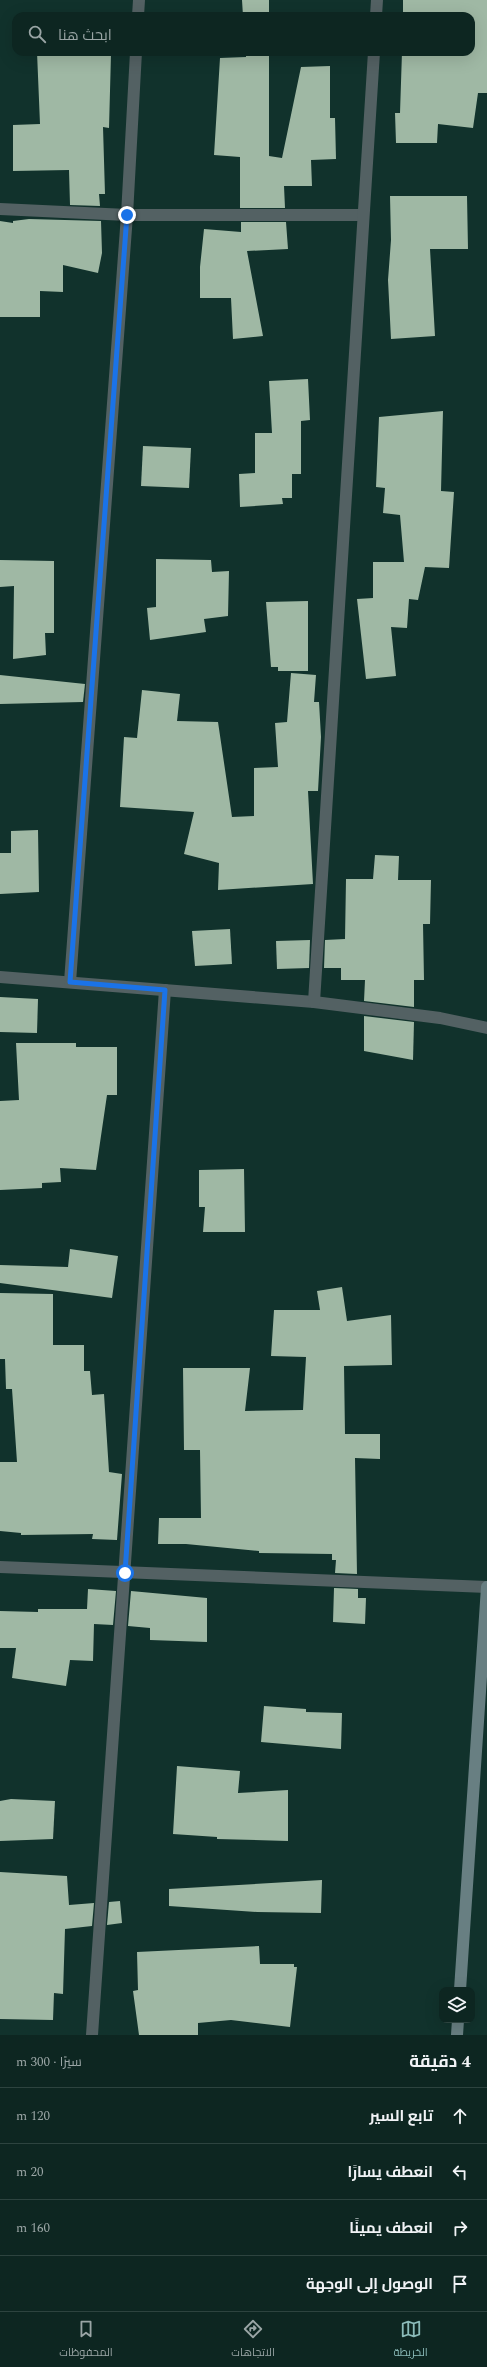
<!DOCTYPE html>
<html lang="ar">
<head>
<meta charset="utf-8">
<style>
  :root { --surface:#0d2621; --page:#162e2a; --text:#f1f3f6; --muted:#9aa5a5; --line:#2d433f; --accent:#8bbbb9 }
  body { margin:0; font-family:Spectral,Cairo,serif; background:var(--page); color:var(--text); direction:rtl }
  .controls { position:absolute; right:12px; bottom:12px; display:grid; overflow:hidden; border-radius:8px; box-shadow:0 4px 16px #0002 }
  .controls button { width:36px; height:36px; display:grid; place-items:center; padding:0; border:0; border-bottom:1px solid var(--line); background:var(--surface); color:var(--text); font:20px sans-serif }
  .stop { position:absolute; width:12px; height:12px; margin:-9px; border:3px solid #1a73e8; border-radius:50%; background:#fff }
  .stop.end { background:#1a73e8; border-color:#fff; box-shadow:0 1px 4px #0008 }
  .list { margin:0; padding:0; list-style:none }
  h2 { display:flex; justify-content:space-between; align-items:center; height:52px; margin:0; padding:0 16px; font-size:17px }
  h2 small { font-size:13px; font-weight:400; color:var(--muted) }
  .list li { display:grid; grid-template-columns:26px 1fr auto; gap:12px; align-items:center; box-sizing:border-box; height:56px; padding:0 16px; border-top:1px solid var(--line) }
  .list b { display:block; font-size:15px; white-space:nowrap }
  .list em { font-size:13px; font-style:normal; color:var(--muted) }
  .icon { flex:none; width:22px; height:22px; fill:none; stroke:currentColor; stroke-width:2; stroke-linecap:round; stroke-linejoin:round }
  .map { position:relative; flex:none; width:487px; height:2035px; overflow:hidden; direction:ltr }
  .search { position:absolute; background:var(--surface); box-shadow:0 4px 16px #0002; left:12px; right:12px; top:12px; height:44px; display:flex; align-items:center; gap:10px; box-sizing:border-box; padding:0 14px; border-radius:12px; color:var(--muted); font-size:15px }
  .sheet { height:276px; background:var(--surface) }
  nav { display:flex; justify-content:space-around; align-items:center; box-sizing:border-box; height:56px; border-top:1px solid var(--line); background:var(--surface); font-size:11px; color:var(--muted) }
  nav a { display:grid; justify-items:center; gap:2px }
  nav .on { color:var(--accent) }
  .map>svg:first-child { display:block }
</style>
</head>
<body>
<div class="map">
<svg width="487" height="2035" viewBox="0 0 487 2035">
  <rect width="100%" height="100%" fill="#11322c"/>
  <!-- building -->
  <g fill="#9fb8a4">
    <path d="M242,0h27v16h-26z"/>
    <path d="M403,0h84v93h-9l-5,35 -35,-4 -1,19h-41l-1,-30h5l2,-61h69v-36h-68z"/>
    <path d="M37,52h39v4l35,-2 -2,74 -6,-1 2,67h-6l1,12 -30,-1 -1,-35 -56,1v-46l27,-1z"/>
    <path d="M246,52h23v104l13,2 19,-91 29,-1v52h5l1,41 -25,1 1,26h-28l1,22h-45v-51l-26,-2 6,-97 26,-1z"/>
    <path d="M390,196h77l1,53h-38l5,87 -44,3 -3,-59 3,-40z"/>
    <path d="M29,219l72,2 1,32 -4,20 -35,-8v27l-23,-1v26h-40v-96l13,2v-2z"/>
    <path d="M241,222h45l2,27 -41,2 16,85 -30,3 -2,-41h-31v-31l4,-38 37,3z"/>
    <path d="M308,379l2,41 -9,1v53h-9v24h-10l1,6 -43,3 -1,-33 16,-1v-40h17l-3,-52z"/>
    <path d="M443,411l-2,80 13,1 -5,76 -24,-1 -7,33 -9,-1 -2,29 -16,-1 5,49 -30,3 -9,-80 16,-1v-36h31l-4,-47 -17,-2 2,-25 -9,-1 3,-70z"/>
    <path d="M143,446l48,2 -2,40 -48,-2z"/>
    <path d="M156,559l55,1 1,12 17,-1 -1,45 -24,3 2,13 -56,8 -3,-32 9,-1z"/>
    <path d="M0,560l54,1v72h-9l1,22 -33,4 1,-73 -14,1z"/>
    <path d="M308,601v70h-30v-4h-7l-5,-65z"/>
    <path d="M291,673l25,2 -2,27h5l2,35 -3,54h-10l5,93 -95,6 1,-27 -35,-9 10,-42 -74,-5 4,-70 13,1 5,-48 38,4 -3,27 41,1 14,95 22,-1v-48l24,-1 -3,-44 12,-1z"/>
    <path d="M0,675l85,9 -2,18 -83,2z"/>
    <path d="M38,830l1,62 -39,2v-41h11v-22z"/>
    <path d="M375,855l24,1 -1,24h33l-1,44h-7l1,56h-10v27l-50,-6 1,-21h-24v-12h-17l1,-28 20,-1 1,-60h27z"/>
    <path d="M230,929l2,35 -37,2 -3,-35z"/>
    <path d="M310,940l-1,28 -32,1 -1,-28z"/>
    <path d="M0,997l38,2 -1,34 -37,-1z"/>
    <path d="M364,1016l50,6 -1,38 -49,-9z"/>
    <path d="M16,1043h60v4h41v48h-10l-11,75 -36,-2 1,14 -19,1v5l-42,2v-89l19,-1z"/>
    <path d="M244,1169l1,63h-42l2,-25h-6v-37z"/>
    <path d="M70,1249l48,7 -6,42 -112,-15v-18l68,2z"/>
    <path d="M342,1287l5,34 44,-6 1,50 -48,1 1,68h35v25l-25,-1 2,116 -22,-1 1,-13h-4v-6l-73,-1v-2l-73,-7h-28l1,-26h42l-1,-68h-16l-1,-82h67l-5,43 58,-1 3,-53 -35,-1 3,-46h46l-3,-19z"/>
    <path d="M0,1293l53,1v51h31v26h6l2,24 12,-1 5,78 13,2 -5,66 -25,-1 1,-5 -72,1v-2l-21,-2v-69h17l-5,-73h-6l-1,-30h-5z"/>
    <path d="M334,1588l24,1v9h8l-1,26 -32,-2z"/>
    <path d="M88,1589l28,2 -3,34 -19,-1 -1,37 -23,-1 -4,26 -54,-8 4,-30h-16v-37l38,1v-3h49z"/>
    <path d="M131,1591l76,7v44l-57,-2v-12l-22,-2z"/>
    <path d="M264,1706l42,3v3l36,1 -1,36 -80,-7z"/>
    <path d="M177,1766l63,5 -2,22 50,-3v51l-71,-2v-2l-44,-3z"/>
    <path d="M11,1799l44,2 -2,38 -53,2v-40z"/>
    <path d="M0,1872l67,4 2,29 25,-2 -2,23 -27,3 -2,65 -9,-1 -1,27 -53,-1z"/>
    <path d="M322,1880l-1,33 -64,-1 -88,-6v-17z"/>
    <path d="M120,1901l2,22 -15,2 2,-23z"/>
    <path d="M259,1946l1,18h34v3h3l-7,60 -59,-7 -33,3v12h-59l-6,-44 5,-1 -1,-38z"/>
  </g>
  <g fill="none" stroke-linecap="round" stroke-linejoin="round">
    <!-- street -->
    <g stroke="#536163" stroke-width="12">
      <path d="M138,16l1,-16"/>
      <path d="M376,16l1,-16"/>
      <path d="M0,209l127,6h236"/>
      <path d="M0,977l314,25 126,16 47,10"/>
      <path d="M70,982l57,-767 9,-163"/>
      <path d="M314,1002l60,-950"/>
      <path d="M0,1567l487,20"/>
      <path d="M92,2035l73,-1045"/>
    </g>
    <!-- secondary -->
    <g stroke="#687f82" stroke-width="12">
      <path d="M460,1990l27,-403"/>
      <path d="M457,2035l1,-15"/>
    </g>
  </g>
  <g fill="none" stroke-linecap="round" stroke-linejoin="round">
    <!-- route -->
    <path stroke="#1a73e8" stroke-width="5" d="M125,1573l40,-583 -95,-8 57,-767"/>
  </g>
</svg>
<div class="controls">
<button><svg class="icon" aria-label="layers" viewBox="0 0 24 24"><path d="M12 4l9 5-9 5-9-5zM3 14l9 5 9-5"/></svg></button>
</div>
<div class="stop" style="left:125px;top:1573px"></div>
<div class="stop end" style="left:127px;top:215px"></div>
<div class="search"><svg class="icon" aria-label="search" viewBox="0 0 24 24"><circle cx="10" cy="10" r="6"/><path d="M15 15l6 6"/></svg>ابحث هنا</div>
</div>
<section class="sheet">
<h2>4 دقيقة<small>سيرًا · 300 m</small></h2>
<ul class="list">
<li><svg class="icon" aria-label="ahead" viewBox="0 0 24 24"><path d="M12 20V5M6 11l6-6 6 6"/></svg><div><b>تابع السير</b></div><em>120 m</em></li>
<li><svg class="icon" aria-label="left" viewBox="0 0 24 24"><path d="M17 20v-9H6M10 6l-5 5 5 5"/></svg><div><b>انعطف يسارًا</b></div><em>20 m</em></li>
<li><svg class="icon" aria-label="right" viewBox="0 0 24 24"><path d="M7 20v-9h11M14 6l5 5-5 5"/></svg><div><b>انعطف يمينًا</b></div><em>160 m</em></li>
<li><svg class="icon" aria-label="arrive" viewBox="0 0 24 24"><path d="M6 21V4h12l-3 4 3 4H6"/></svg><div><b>الوصول إلى الوجهة</b></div></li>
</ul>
</section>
<nav>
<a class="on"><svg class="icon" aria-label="map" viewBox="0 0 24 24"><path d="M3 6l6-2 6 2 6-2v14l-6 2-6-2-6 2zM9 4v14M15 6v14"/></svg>الخريطة</a>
<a><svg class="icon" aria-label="directions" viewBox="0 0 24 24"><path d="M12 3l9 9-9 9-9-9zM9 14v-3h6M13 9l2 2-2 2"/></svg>الاتجاهات</a>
<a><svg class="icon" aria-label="saved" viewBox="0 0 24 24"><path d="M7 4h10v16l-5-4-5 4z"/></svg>المحفوظات</a>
</nav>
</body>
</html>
